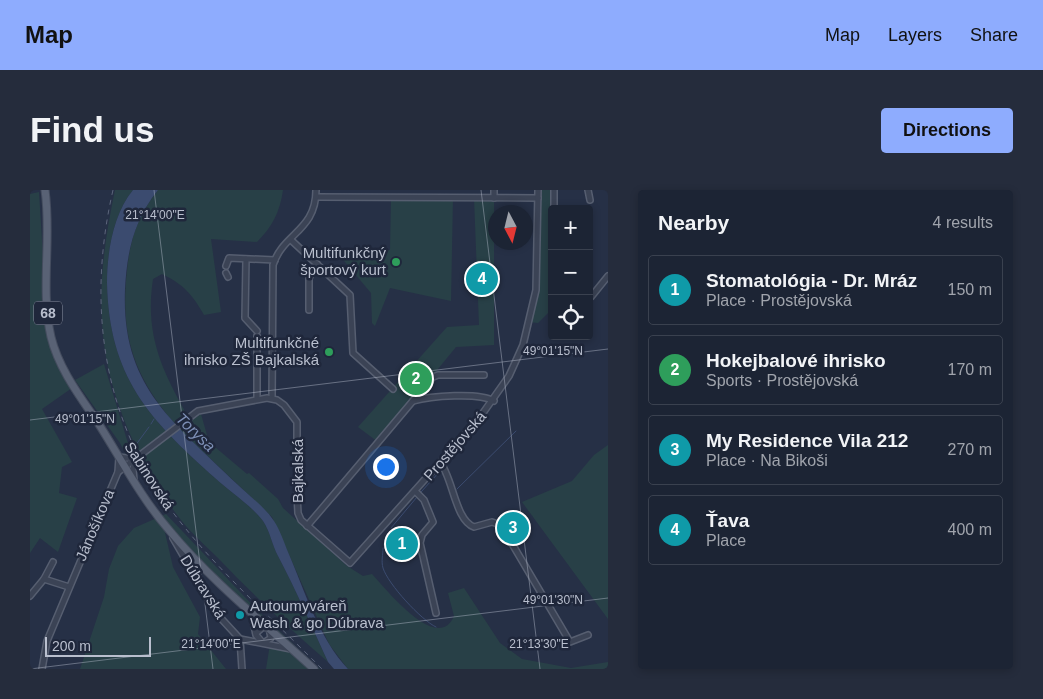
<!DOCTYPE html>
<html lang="en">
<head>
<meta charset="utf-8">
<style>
  :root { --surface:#1c2434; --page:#252c3c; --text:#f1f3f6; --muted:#a0a4ac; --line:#3a414f; --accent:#8eacfe }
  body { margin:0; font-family:Helvetica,sans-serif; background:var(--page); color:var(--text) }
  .controls { position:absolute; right:15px; top:15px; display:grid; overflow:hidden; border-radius:5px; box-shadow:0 2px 8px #0003 }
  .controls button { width:45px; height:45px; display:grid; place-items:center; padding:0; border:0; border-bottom:1px solid var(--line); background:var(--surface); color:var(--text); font:25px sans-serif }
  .compass { position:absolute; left:458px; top:15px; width:45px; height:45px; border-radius:50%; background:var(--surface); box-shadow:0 2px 8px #0003; rotate:173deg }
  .scale { position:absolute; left:15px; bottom:12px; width:106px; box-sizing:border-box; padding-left:5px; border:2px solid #b9bfce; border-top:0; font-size:14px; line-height:18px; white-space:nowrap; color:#b9bfce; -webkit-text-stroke:4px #1f273b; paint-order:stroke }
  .you { position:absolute; left:355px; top:276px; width:18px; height:18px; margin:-12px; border:4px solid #fff; border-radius:50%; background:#1a73e8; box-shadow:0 0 0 8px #1a73e833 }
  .badge { display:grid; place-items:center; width:32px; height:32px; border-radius:50%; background:var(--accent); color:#fff; font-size:16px; font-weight:700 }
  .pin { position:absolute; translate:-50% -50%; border:2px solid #fff; box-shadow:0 1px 5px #0006 }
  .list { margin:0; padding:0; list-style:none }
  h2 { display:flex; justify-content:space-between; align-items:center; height:65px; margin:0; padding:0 20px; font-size:21px }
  h2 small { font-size:16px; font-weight:400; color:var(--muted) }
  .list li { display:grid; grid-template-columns:32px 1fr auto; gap:15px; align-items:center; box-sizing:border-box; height:70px; margin:0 10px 10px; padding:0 10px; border:1px solid var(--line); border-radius:5px }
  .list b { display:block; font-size:19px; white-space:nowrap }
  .list p { margin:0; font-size:16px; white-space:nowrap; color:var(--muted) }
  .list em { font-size:16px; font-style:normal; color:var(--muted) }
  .icon { flex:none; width:28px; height:28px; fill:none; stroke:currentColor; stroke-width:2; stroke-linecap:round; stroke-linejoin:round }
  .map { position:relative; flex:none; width:578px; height:479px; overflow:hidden; border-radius:5px }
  header { display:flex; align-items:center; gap:30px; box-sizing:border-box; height:70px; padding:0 25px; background:var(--accent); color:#111 }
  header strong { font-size:24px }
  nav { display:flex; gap:28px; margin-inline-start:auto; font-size:18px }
  .intro { display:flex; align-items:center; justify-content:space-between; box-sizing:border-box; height:120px; padding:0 30px }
  h1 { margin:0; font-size:35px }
  .button { padding:12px 22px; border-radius:5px; background:var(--accent); color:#111; font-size:18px; font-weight:700 }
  main { display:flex; gap:30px; padding:0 30px }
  aside { flex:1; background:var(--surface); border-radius:5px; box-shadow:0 2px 8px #0003 }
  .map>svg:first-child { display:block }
</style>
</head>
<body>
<header>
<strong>Map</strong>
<nav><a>Map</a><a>Layers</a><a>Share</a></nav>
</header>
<div class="intro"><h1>Find us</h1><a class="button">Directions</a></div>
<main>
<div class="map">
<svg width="578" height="479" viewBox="0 0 578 479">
  <rect width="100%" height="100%" fill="#263046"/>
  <!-- green -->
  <g fill="#284047">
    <path d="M85,0h18c-20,24 -26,63 -26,93 2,94 42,136 108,195 14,13 37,28 48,43 7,10 9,24 15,35 18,34 34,71 50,106 -38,-33 -75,-67 -110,-104 -12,-12 -26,-24 -37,-38 -42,-53 -76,-130 -79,-198 -3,-44 4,-89 13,-132z"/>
    <path d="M128,0h125c-3,22 -11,37 -26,52l-46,-3 10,73 -17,3c-11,-20 -21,-31 -42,-41l-9,5c-8,53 7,88 33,134l-12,10c-41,-49 -54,-89 -47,-152 3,-32 11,-56 31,-81z"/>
    <path d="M507,0h15v119l-14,14 -9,-1 10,-40z"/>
    <path d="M9,2l9,144 9,29 15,23 -30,21 30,53 -10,5 -3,26 18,5 -19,54 -18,-14 -10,15v-359z"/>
    <path d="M423,7l-2,104 -61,-13 -15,38 -3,-3 -1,-30 -36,-43h55l1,-52z"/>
    <path d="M444,8h20v147l-38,2 -78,95 -20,-15 89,-100 32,-2z"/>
    <path d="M74,174l26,86 4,6 -8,-1 -6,-12 -45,-63z"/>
    <path d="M171,224l8,28 38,32 2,-1 29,26 5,9 64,58 16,10 9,-2c13,14 66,81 82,42l-6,-23 16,-5 36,55 22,16 49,9 37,-6v7h-260l-19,-25 -57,-127 -93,-88z"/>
    <path d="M578,255v174l-86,-117 50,-21 22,-26z"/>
    <path d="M136,324l94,99 60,56h-54l4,-25 10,2v-10l-117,-112 10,43 27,50 -2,17 28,35h-146l24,-72 5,-28 9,-23 16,-18z"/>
  </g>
  <!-- water -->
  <path fill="#3b4b6f" d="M103,0h25c-24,30 -31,61 -33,99 -4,98 48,132 112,195 11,11 28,23 37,37 6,9 10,21 14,31 17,39 30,85 60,117h-14l-6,-7c-16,-35 -32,-72 -50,-106 -6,-11 -8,-25 -15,-35 -11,-15 -34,-30 -48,-43 -66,-59 -106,-101 -108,-195 0,-30 6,-69 26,-93z"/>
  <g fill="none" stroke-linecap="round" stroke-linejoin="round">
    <!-- stream -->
    <g stroke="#3b4b6f" stroke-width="1">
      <path d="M121,234l3,-5"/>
      <path d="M105,256l14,-19"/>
      <path d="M427,299l59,-58"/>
      <path d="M391,302l21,-23"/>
      <path d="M361,338l26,-31"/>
      <path d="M354,355l2,-7"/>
      <path d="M353,358c0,7 -2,13 0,20 5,16 38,52 53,59"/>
    </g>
    <!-- minor casing -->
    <g stroke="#565e70" stroke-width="8">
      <g id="minor">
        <path d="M464,0v8"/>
        <path d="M558,0l2,10"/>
        <path d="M286,7l222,1"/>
        <path d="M524,19v-19"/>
        <path d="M261,50l59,55 3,58 40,36"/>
        <path d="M216,69l-1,59 12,13"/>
        <path d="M196,76l3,-8 46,2"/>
        <path d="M196,83l2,4"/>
        <path d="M559,105l2,2 17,-21"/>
        <path d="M279,120v-32l8,-14"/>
        <path d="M227,146v63"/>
        <path d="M242,208l1,-133c10,-32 43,-34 43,-75"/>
        <path d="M383,211c17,-5 66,-9 81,0"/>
        <path d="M410,272c13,16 15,58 34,65l18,-5 9,3 69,117 18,-7"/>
        <path d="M88,282l1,-15 16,2"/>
        <path d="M104,290l-1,-11 2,-10"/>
        <path d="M385,301l9,9 9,22 -11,13 -2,8 16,70"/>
        <path d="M277,336c43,-50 84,-99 126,-149l5,-2h46"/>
        <path d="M143,348l44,76 23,25 2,30"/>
        <path d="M14,389l9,-17"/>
        <path d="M0,406l14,-17 25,8"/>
        <path d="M222,426l4,19 6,7"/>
        <path d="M226,443l7,-6 6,1 2,10 -6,4"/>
        <path d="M210,449l51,10"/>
        <path d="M12,479l5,-28 71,-169 80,-61 69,-13 10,2 7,5 13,17v72l1,19 3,7 49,43 128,-143 31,-44 14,-31 13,-55 2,-100"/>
      </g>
    </g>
    <!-- major casing -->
    <g stroke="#444c5e" stroke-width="9">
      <path id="major" d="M15,0c7,48 -5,99 6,147 8,33 31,62 49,89 22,35 42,73 69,104 42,51 96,94 145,139"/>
    </g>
    <!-- minor -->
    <use href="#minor" stroke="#3b4355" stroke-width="5"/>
    <!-- major -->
    <use href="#major" stroke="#596275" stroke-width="7"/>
    <!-- rail -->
    <path stroke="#5d667c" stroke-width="1" stroke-dasharray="5 5" stroke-linecap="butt" d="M83,0c-27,117 -10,233 65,329 41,53 97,102 144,150"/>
  </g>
  <!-- ticks -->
  <path fill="none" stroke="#b9bfce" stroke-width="1" stroke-opacity="0.45" d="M124,0l59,479M451,0l59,479M0,230l578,-71M0,479l578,-71"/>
  <!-- markers -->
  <g fill="#2e9e5b" stroke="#1f273b" stroke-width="2">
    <circle cx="366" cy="72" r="5"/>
    <circle cx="299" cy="162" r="5"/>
  </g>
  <circle fill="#0f9aa8" stroke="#1f273b" stroke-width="2" cx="210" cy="425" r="5"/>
  <g text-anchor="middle" stroke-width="5" stroke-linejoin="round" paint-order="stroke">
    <!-- shield labels -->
    <rect fill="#1f273b" stroke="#8b91a2" stroke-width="1" x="4" y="111.5" width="28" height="23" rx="4"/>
    <g font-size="14" font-weight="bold" fill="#b9bfce">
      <text x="18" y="128">68</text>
    </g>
    <!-- poi labels -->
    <g font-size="15" fill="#b9bfce" stroke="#1f273b" text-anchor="end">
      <text x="356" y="68">Multifunkčný<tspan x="356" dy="17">športový kurt</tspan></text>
      <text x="289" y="158">Multifunkčné<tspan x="289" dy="17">ihrisko ZŠ Bajkalská</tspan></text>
      <text x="220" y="421" text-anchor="start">Autoumyváreň<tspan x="220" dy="17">Wash &amp; go Dúbrava</tspan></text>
    </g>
    <!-- street labels -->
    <g font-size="15" fill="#b9bfce" stroke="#1f273b">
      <text transform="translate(425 256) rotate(-49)" y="5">Prostějovská</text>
      <text transform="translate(268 281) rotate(-90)" y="5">Bajkalská</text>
      <text transform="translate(119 286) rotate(57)" y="5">Sabinovská</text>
      <text transform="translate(65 335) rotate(-67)" y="5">Jánošíkova</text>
      <text transform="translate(173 397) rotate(58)" y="5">Dúbravská</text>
    </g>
    <!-- water labels -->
    <g font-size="16" font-style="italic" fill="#7e90b7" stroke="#1f273b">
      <text transform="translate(166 242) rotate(44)" y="6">Torysa</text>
    </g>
  </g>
  <g font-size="12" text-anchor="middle" fill="#b9bfce" stroke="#1f273b" stroke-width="5" stroke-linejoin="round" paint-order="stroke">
    <text x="125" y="29">21°14'00"E</text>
    <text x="523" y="165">49°01'15"N</text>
    <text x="55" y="233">49°01'15"N</text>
    <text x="523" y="414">49°01'30"N</text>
    <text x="181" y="458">21°14'00"E</text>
    <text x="509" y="458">21°13'30"E</text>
  </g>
</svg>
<div class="controls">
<button>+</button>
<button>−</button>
<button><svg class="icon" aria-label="locate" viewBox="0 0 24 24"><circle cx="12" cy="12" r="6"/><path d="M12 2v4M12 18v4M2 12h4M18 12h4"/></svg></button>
</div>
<svg class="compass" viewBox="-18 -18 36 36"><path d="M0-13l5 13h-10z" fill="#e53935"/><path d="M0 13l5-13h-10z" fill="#a0a4ac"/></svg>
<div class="scale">200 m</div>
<div class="you"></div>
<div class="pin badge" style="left:372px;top:354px;background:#0f9aa8">1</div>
<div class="pin badge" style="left:386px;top:189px;background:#2e9e5b">2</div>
<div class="pin badge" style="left:483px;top:338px;background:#0f9aa8">3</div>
<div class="pin badge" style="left:452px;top:89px;background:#0f9aa8">4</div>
</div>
<aside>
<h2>Nearby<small>4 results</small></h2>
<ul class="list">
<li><span class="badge" style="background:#0f9aa8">1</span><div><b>Stomatológia - Dr. Mráz</b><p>Place · Prostějovská</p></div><em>150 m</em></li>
<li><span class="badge" style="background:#2e9e5b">2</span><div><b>Hokejbalové ihrisko</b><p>Sports · Prostějovská</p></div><em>170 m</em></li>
<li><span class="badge" style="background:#0f9aa8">3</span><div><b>My Residence Vila 212</b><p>Place · Na Bikoši</p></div><em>270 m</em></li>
<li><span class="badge" style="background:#0f9aa8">4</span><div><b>Ťava</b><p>Place</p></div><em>400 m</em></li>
</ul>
</aside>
</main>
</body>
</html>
